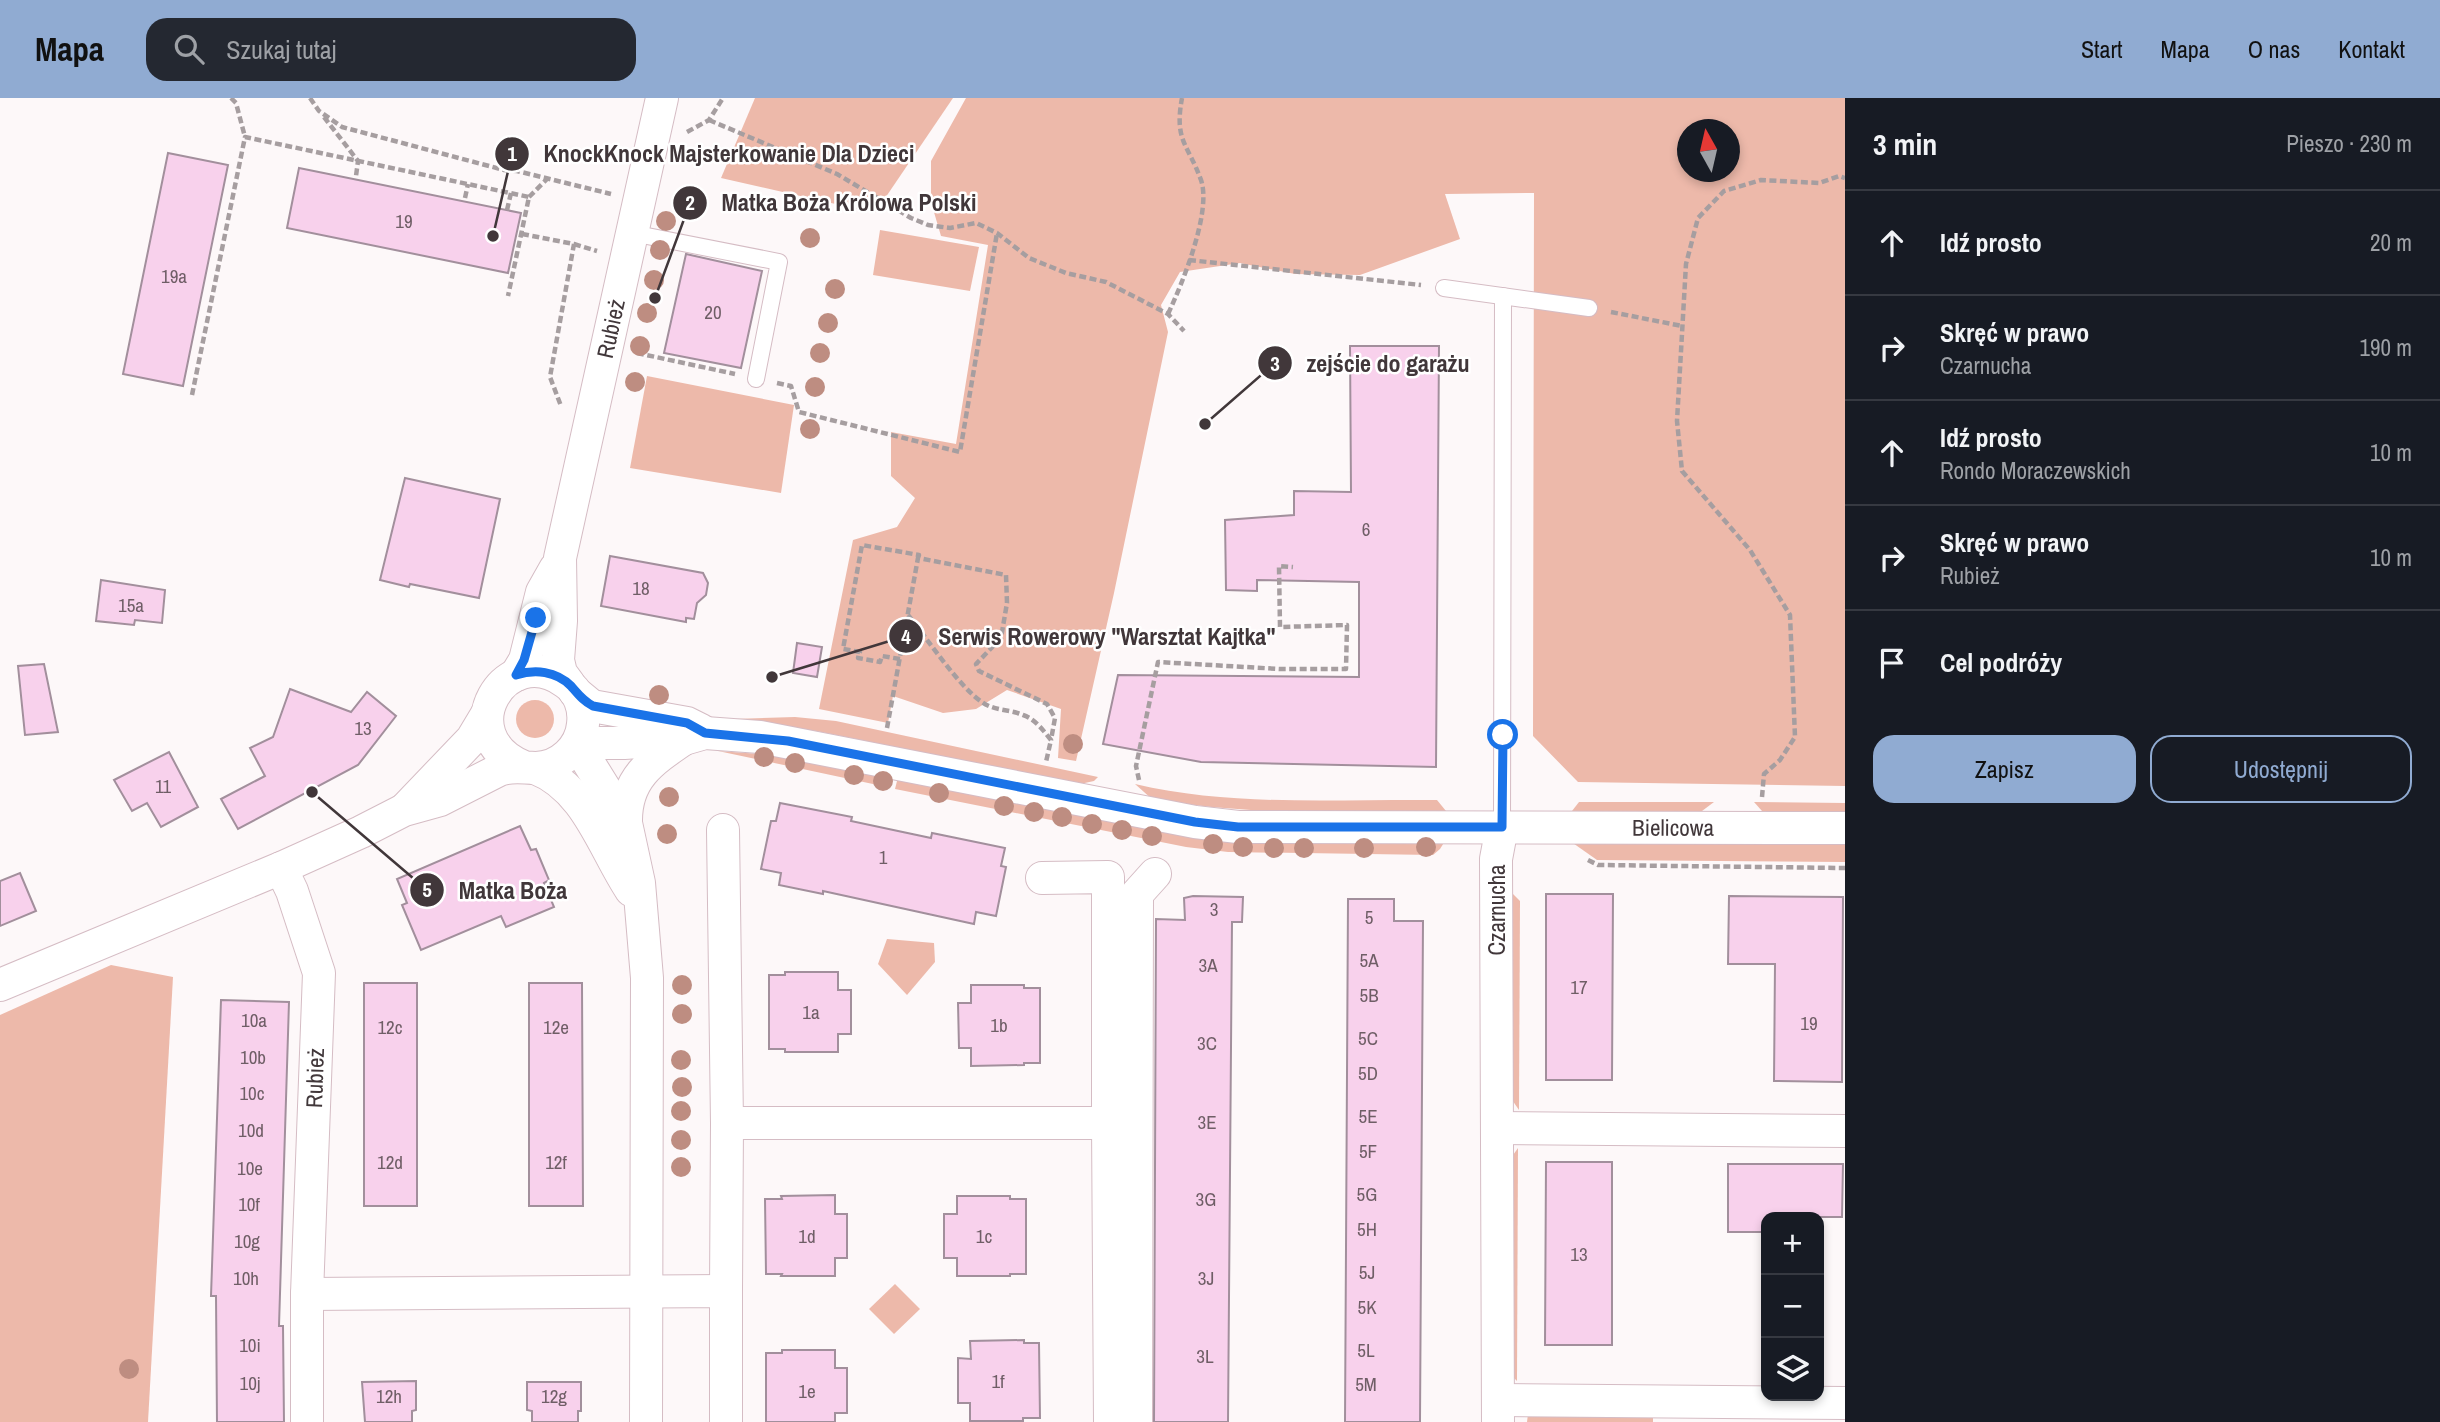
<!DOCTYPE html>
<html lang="pl">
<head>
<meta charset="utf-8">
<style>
  :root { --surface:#171b24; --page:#242831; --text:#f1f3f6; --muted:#9ea1a6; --line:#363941; --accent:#90abd2 }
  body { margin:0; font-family:"Archivo Narrow",sans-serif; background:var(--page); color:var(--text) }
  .controls { position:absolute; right:21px; bottom:21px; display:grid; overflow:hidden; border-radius:14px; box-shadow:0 4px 10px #0003 }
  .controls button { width:63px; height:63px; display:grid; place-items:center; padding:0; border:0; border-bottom:2px solid var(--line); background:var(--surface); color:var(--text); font:35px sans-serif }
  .compass { position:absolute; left:1677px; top:21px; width:63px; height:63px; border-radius:50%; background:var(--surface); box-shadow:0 4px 10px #0003; rotate:352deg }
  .stop { position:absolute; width:21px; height:21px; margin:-16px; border:5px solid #1a73e8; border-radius:50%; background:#fff }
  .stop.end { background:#1a73e8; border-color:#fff; box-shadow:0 2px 7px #0008 }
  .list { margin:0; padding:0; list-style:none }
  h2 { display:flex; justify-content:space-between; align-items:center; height:91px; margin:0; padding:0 28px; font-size:30px }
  h2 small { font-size:23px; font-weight:400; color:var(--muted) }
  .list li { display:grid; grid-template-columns:46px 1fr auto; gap:21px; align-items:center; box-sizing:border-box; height:105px; padding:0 28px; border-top:2px solid var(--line) }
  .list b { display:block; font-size:26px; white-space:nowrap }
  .list p { margin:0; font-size:23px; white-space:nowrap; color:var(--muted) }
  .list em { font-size:23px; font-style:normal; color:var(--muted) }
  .actions { display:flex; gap:14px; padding:21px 28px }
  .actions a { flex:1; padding:16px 0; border:2px solid var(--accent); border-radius:21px; text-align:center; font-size:24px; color:var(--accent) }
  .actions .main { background:var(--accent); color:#111 }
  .icon { flex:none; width:38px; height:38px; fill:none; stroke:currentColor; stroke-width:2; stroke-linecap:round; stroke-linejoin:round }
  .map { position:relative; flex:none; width:1845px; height:1324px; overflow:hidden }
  header { display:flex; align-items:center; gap:42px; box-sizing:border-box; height:98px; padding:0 35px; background:var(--accent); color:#111 }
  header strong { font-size:33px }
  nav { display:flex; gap:38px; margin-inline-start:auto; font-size:24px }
  .search { width:490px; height:63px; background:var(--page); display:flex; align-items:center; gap:18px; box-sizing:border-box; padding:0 24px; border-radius:21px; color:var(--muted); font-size:26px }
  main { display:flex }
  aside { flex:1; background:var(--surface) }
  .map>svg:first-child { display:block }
</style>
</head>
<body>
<header>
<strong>Mapa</strong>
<div class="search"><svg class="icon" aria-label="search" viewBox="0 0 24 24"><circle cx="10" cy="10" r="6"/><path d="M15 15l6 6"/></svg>Szukaj tutaj</div>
<nav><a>Start</a><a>Mapa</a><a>O nas</a><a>Kontakt</a></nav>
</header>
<main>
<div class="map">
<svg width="1845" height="1324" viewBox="0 0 1845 1324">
  <rect width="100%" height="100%" fill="#fdf8f9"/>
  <!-- green -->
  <g fill="#edb9aa" fill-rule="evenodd">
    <path d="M755,0h198l-78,115 -154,-35z"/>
    <path d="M966,0h879v688l-267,-4 -45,-46 1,-543 -89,1 15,45 -100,36 -65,-1 -55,-11 -60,9 -19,33 7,27 -54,261 -38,168 -18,-3 3,-49 -54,-19 -31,19 -33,4 -50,-17 -5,27 -69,-14 34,-169 44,-13 18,-29 -24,-22v-44l65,12 32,-199 -47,-9 -10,-34v-41zM1688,32h42v42h-42z"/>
    <path d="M880,132l99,17 -9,44 -97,-16z"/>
    <path d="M647,278l147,29 -13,88 -151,-25z"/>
    <circle cx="535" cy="621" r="19"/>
    <path d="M795,619l41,4 262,56 -4,4 -14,3 -264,-53 -91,-10 8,-2z"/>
    <path d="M718,653l55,4 116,20 -2,12z"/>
    <path d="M898,679l547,64 -5,8 -7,6 -205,-3 -42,-5 -291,-58z"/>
    <path d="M1135,686c98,23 201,15 302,16l9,11h-182l-53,-4 -58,-7z"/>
    <path d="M1579,704h135l-12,9 -8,1 -122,-1z"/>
    <path d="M1754,704l91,1v10h-76l-7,-2z"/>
    <path d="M1570,743l275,2v19l-248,-2z"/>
    <path d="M1508,791l12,12 -1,209 -11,-16z"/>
    <path d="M887,841l47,4 1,19 -28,33 -29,-31z"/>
    <path d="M111,867l62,12 -25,445h-148v-407z"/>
    <path d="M1518,1050l-1,233 -6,-6v-217z"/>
    <path d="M895,1186l25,25 -26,25 -25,-25z"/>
    <path d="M1528,1316h125v8h-126z"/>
  </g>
  <!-- building -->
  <g fill="#f8d1ec" stroke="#a28f9c" stroke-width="2">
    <path d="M168,55l60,12 -45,221 -60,-12z"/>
    <path d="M299,70l222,45 -13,60 -221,-45z"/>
    <path d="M686,156l76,17 -21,97 -77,-15z"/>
    <path d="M1350,248h89l-3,421 -235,-5 -98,-18 15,-69 241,2v-95l-102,-2v11l-31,-1 -1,-70 69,-5v-24l57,1z"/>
    <path d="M405,380l95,21 -21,99 -69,-14 -1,3 -29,-7z"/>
    <path d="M610,458l93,17 5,10 -2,12 -9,8 -3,16 -8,-1v4l-85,-16z"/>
    <path d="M101,482l64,10 -3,33 -27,-3 -1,5 -38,-4z"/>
    <path d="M797,545l25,4 -5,30 -24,-4z"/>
    <path d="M44,566l14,68 -33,3 -7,-69z"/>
    <path d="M290,591l61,23 16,-20 29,24 -38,49 -120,64 -17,-30 44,-23 -15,-28 23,-11z"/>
    <path d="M169,654l29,55 -37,20 -14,-24 -15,8 -18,-31z"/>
    <path d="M780,705l72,14 -1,4 80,17 1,-5 73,15 -4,18 5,1 -10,49 -20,-4 -2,12 -151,-33v3l-44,-9 2,-12 -20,-4 10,-48h5z"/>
    <path d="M520,728l11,24 5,-1 13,31 -5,3 10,24 -48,20 -5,-11 -80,34 -19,-45 5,-2 -10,-24z"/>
    <path d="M20,775l16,38 -36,15v-45z"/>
    <path d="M1546,796h67l-1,186h-66z"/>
    <path d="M1193,798l50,1 -1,25h-10l-4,500h-74l2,-503 29,1 -1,-22z"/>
    <path d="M1729,798l114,1 -1,185 -68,-1 1,-117h-47z"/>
    <path d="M1348,801h46v22h29l-3,501h-75z"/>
    <path d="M785,874h53v18h13v44h-13v18h-53v-3h-16v-74h16z"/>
    <rect x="364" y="885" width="53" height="223"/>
    <path d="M529,885h53l1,223h-54z"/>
    <path d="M971,887h53v3h16v75h-16v2l-53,1v-18h-12l-1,-45h13z"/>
    <path d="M221,902l68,2 -10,324h4l1,96h-67l-1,-126h-5z"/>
    <path d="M1546,1064h66v183h-67z"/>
    <path d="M1728,1066h115l-1,53h-76v15h-38z"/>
    <path d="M835,1097v19h12v44h-12v18h-54l1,-2h-16l-1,-75h17l-1,-3z"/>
    <path d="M957,1098h53v3h16v75h-16v2h-53v-18h-13v-44h13z"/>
    <path d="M1024,1242v3h15l1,75h-17v3h-53v-18h-12v-45l13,1 -1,-18z"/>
    <path d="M782,1252h53v18h12v45h-12v9h-69v-69h16z"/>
    <path d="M416,1283v29l-4,1v11h-47l-3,-40z"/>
    <path d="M527,1284h54v29h-3v11h-46v-11l-5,-1z"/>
  </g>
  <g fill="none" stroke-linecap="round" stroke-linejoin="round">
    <!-- lane casing -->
    <g stroke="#d5bcc4" stroke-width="18">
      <g id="lane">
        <path d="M632,135l147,29 -23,117"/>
        <path d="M1444,190l145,20"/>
        <path d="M1502,729l1,-531"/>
      </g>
    </g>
    <!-- street casing -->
    <g stroke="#d5bcc4" stroke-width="34">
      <g id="street">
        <path d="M516,577l9,-15 17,-68 13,-23"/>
        <path id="s1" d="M569,586l-8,-11 -3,-13 3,-39 -1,-63 102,-460"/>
        <path d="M575,594l17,14 95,17 14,7"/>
        <path id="s2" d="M579,642l12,3h33l60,-4 21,-6 55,4 435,85 43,5 607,1"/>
        <path d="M577,646l49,79 13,60 8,95 -1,444"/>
        <path d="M535,670c52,20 68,80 96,122"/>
        <path d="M405,711l67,-70 15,-25"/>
        <path d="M626,725c-1,-44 24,-61 58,-84"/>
        <path d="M723,732l4,293"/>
        <path d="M281,770l11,23 27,82 -12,321v128"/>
        <path d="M1042,780l66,-1v246"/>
        <path d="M0,887l281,-117 80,-36 43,-22 36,-10 59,-30c13,-5 24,-2 37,-2 24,-1 45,-20 47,-44 2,-16 -4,-33 -18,-42 -59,-43 -118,53 -41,85"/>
        <path d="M1497,1030l348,3"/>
        <path d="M726,1193l1,-168h381l2,299"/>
        <path d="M307,1196l419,-3v131"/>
        <path d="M1498,1302l347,3"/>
        <path d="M1136,1324l1,-528 18,-20"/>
        <path d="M1498,1324l-2,-563 6,-32"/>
      </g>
    </g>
    <!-- path -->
    <g stroke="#a69ea0" stroke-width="4.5" stroke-dasharray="7 3.5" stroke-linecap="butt">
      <path d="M231,0l5,5 9,34"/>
      <path d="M310,0l9,13 23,16 162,43 13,1 94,23"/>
      <path d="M324,19l34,44 -2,15"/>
      <path d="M709,22l128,54 74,44 17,7 22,3 26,-5 21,10 32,25 37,15 40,9 62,32 16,17"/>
      <path d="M687,34l22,-12 14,-22"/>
      <path d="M529,99l19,-19"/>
      <path d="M465,100l3,-14"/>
      <path d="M507,112l4,-17"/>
      <path d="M522,136l52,10 -24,133 11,29"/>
      <path d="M574,146l23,7"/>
      <path d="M1189,162l232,25"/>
      <path d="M1611,214l71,14"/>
      <path d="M1168,216c14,-30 44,-102 33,-134 -13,-36 -27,-39 -19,-82"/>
      <path d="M637,255l98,21"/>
      <path d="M777,285l14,3 8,26 161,40 37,-219"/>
      <path d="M192,297l53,-258 284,60 -21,99"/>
      <path d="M908,517c18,22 52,73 74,87 12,9 27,7 41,13 12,4 20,15 28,25l-5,22"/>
      <path d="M900,561l-18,-3 -2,6 -22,-4 2,-6 -17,-3 19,-104 57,10 -1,2"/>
      <path d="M887,630l31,-170 88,17 1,28 -6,35 -25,26 3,7 68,33 8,14 -4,22"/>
      <path d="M1139,682l-3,-14 22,-104 122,7h66l1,-44 -67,2 -1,-61 14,1"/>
      <path d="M1762,699l2,-23 16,-14 15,-23 -5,-122 -40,-65 -68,-79 -5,-50 9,-157 12,-46 26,-27 37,-11 58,3 20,-7 6,2"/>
      <path d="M1588,762l10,5 247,3"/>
    </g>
    <!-- lane -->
    <use href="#lane" stroke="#fff" stroke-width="16"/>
    <!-- street -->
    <use href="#street" stroke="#fff" stroke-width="32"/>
  </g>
  <!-- trees -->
  <g fill="#be8d81">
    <circle cx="666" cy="123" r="10"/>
    <circle cx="810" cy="140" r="10"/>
    <circle cx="660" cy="152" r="10"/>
    <circle cx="654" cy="182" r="10"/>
    <circle cx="835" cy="191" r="10"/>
    <circle cx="647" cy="215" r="10"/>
    <circle cx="828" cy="225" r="10"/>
    <circle cx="640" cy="248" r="10"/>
    <circle cx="820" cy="255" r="10"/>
    <circle cx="635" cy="284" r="10"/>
    <circle cx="815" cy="289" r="10"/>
    <circle cx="810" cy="331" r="10"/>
    <circle cx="659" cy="597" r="10"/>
    <circle cx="1073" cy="646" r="10"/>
    <circle cx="764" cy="659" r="10"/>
    <circle cx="795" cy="665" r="10"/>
    <circle cx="854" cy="677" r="10"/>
    <circle cx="883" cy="683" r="10"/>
    <circle cx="939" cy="695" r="10"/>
    <circle cx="669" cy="699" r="10"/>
    <circle cx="1004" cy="708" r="10"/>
    <circle cx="1034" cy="714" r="10"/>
    <circle cx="1062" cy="719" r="10"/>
    <circle cx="1092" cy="726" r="10"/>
    <circle cx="1122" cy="732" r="10"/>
    <circle cx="667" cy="736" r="10"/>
    <circle cx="1152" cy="738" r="10"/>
    <circle cx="1213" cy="746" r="10"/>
    <circle cx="1243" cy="749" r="10"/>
    <circle cx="1426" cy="749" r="10"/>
    <circle cx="1274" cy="750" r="10"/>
    <circle cx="1304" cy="750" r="10"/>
    <circle cx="1364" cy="750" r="10"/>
    <circle cx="682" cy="887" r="10"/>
    <circle cx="682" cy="916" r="10"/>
    <circle cx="681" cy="962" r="10"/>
    <circle cx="682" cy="989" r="10"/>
    <circle cx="681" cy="1013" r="10"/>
    <circle cx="681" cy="1042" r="10"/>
    <circle cx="681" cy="1069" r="10"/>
    <circle cx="129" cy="1271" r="10"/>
  </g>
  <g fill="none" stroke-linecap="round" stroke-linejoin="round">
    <!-- route -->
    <path stroke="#1a73e8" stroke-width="9" d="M536,520l-12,42 -8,15c19,-6 40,-4 55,11 7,8 12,15 22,20l94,17 18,10 83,8 407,81 43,5h264l1,-92"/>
  </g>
  <g text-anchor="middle" stroke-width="5" stroke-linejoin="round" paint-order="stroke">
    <!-- number labels -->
    <g font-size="19" fill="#6f5e66">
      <text x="404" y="130">19</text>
      <text x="174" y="185">19a</text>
      <text x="713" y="221">20</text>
      <text x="1366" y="438">6</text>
      <text x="641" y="497">18</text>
      <text x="131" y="514">15a</text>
      <text x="363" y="637">13</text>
      <text x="163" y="695">11</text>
      <text x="883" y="766">1</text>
      <text x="1214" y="818">3</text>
      <text x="1369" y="826">5</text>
      <text x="1369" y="869">5A</text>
      <text x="1208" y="874">3A</text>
      <text x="1579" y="896">17</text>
      <text x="1369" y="904">5B</text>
      <text x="811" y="921">1a</text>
      <text x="254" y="929">10a</text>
      <text x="1809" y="932">19</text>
      <text x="999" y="934">1b</text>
      <text x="390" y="936">12c</text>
      <text x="556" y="936">12e</text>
      <text x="1368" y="947">5C</text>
      <text x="1207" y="952">3C</text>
      <text x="253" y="966">10b</text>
      <text x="1368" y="982">5D</text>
      <text x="252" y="1002">10c</text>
      <text x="1368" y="1025">5E</text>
      <text x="1207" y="1031">3E</text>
      <text x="251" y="1039">10d</text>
      <text x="1368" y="1060">5F</text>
      <text x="390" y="1071">12d</text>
      <text x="556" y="1071">12f</text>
      <text x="250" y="1077">10e</text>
      <text x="1367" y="1103">5G</text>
      <text x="1206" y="1108">3G</text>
      <text x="249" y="1113">10f</text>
      <text x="1367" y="1138">5H</text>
      <text x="807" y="1145">1d</text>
      <text x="984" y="1145">1c</text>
      <text x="247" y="1150">10g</text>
      <text x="1579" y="1163">13</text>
      <text x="1367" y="1181">5J</text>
      <text x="246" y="1187">10h</text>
      <text x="1206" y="1187">3J</text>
      <text x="1367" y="1216">5K</text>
      <text x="250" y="1254">10i</text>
      <text x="1366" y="1259">5L</text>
      <text x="1205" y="1265">3L</text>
      <text x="998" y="1290">1f</text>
      <text x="250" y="1292">10j</text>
      <text x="1366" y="1293">5M</text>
      <text x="807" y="1300">1e</text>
      <text x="389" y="1305">12h</text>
      <text x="554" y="1305">12g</text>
    </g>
    <!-- street labels -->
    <g font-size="23" fill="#41373a" stroke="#fff">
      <text dy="8" stroke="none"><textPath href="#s1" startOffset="364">Rubież</textPath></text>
      <text dy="8" stroke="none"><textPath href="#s2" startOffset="1104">Bielicowa</textPath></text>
      <text transform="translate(1497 812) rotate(-90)" y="8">Czarnucha</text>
      <text transform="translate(315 980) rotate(-88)" y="8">Rubież</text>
    </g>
  </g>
  <!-- callouts -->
  <path fill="none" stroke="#41373a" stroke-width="2.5" d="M493 138L512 56M655 200L690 105M1205 326L1275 265M772 579L906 538M312 694L427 792"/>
  <g fill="#41373a" stroke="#fff" stroke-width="2.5">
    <circle cx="493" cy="138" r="7"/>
    <circle cx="655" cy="200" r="7"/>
    <circle cx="1205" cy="326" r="7"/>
    <circle cx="772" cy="579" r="7"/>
    <circle cx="312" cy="694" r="7"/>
    <circle cx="512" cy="56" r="18"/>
    <circle cx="690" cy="105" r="18"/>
    <circle cx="1275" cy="265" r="18"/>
    <circle cx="906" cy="538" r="18"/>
    <circle cx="427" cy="792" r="18"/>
  </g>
  <g font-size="21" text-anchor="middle" font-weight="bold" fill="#fff">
    <text x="512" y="63">1</text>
    <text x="690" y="112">2</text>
    <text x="1275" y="273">3</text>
    <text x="906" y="546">4</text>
    <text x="427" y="799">5</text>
  </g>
  <g font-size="24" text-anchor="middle" font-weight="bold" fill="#41373a" stroke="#fff" stroke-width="5" stroke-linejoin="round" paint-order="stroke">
    <text x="729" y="64">KnockKnock Majsterkowanie Dla Dzieci</text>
    <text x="849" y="113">Matka Boża Królowa Polski</text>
    <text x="1388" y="274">zejście do garażu</text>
    <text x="1107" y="547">Serwis Rowerowy "Warsztat Kajtka"</text>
    <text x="513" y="801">Matka Boża</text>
  </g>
</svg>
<div class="controls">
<button>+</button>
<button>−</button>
<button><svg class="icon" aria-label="layers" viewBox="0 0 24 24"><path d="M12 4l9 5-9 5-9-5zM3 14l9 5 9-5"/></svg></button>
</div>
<svg class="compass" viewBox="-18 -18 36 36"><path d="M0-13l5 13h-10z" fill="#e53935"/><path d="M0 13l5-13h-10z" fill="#9ea1a6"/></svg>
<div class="stop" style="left:1503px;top:637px"></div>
<div class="stop end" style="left:536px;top:520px"></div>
</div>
<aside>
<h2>3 min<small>Pieszo · 230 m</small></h2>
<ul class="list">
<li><svg class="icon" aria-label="ahead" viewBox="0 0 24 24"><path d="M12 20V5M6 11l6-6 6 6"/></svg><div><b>Idź prosto</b></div><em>20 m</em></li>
<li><svg class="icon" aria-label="right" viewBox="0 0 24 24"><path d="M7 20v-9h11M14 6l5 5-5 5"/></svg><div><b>Skręć w prawo</b><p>Czarnucha</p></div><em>190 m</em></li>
<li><svg class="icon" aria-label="ahead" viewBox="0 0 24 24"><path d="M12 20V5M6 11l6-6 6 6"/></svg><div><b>Idź prosto</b><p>Rondo Moraczewskich</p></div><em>10 m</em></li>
<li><svg class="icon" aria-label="right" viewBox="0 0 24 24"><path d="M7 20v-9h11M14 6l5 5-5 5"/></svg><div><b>Skręć w prawo</b><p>Rubież</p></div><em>10 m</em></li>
<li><svg class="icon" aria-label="arrive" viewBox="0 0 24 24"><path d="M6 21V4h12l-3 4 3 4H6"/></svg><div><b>Cel podróży</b></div></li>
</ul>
<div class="actions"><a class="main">Zapisz</a><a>Udostępnij</a></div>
</aside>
</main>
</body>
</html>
